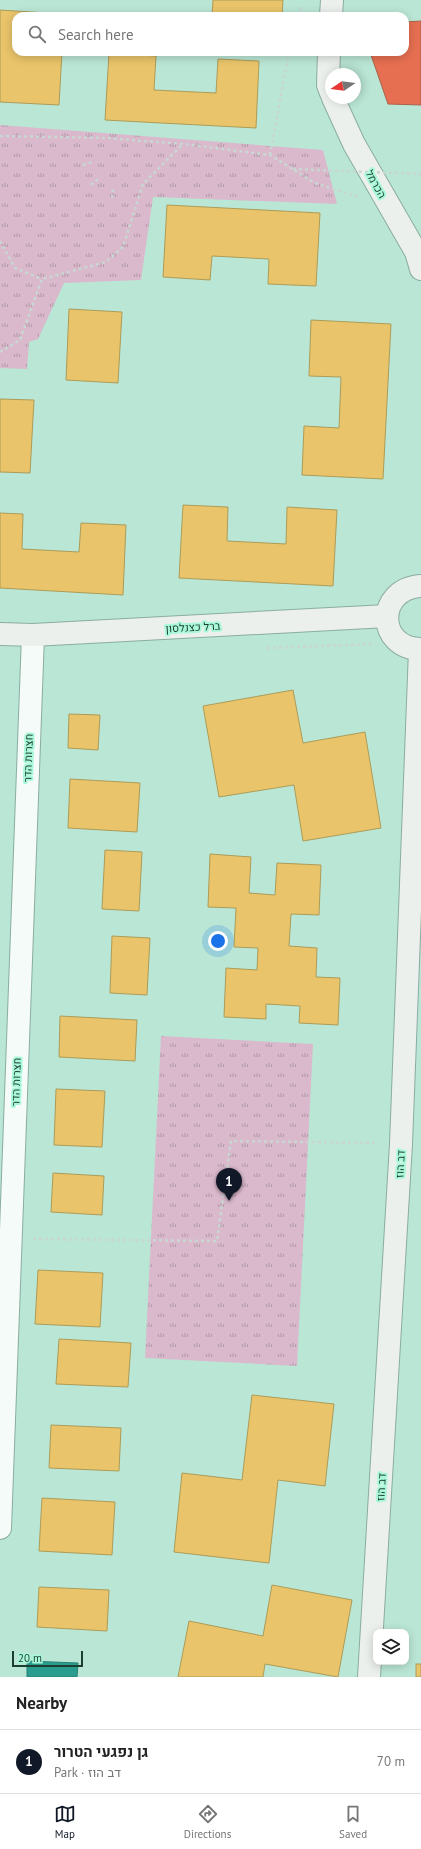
<!DOCTYPE html>
<html lang="en">
<head>
<meta charset="utf-8">
<style>
  :root { --surface:#fff; --page:#f2f2f2; --text:#222; --muted:#767676; --line:#e0e0e0; --accent:#111827 }
  body { margin:0; font-family:"PT Sans",Heebo,sans-serif; background:var(--page); color:var(--text) }
  .controls { position:absolute; right:12px; bottom:12px; display:grid; overflow:hidden; border-radius:8px; box-shadow:0 2px 10px #0003 }
  .controls button { width:36px; height:36px; display:grid; place-items:center; padding:0; border:0; border-bottom:1px solid var(--line); background:var(--surface); color:var(--text); font:20px sans-serif }
  .compass { position:absolute; left:325px; top:68px; width:36px; height:36px; border-radius:50%; background:var(--surface); box-shadow:0 2px 10px #0003; rotate:257deg }
  .scale { position:absolute; left:12px; bottom:10px; width:71px; box-sizing:border-box; padding-left:4px; border:2px solid #1d3e32; border-top:0; font-size:11px; line-height:14px; white-space:nowrap; color:#1d3e32; -webkit-text-stroke:3px #a8f8d9; paint-order:stroke }
  .you { position:absolute; left:218px; top:941px; width:14px; height:14px; margin:-10px; border:3px solid #fff; border-radius:50%; background:#1a73e8; box-shadow:0 0 0 6px #1a73e833 }
  .badge { display:grid; place-items:center; width:26px; height:26px; border-radius:50%; background:var(--accent); color:#fff; font-size:13px; font-weight:700 }
  .pin { position:absolute; translate:-50% -33px; filter:drop-shadow(0 1px 2px #0008) }
  .pin::after { content:''; position:absolute; top:21px; width:14px; height:12px; background:inherit; clip-path:polygon(0 0,100% 0,50% 100%) }
  .list { margin:0; padding:0; list-style:none }
  h2 { display:flex; justify-content:space-between; align-items:center; height:52px; margin:0; padding:0 16px; font-size:17px }
  h2 small { font-size:13px; font-weight:400; color:var(--muted) }
  .list li { display:grid; grid-template-columns:26px 1fr auto; gap:12px; align-items:center; box-sizing:border-box; height:64px; padding:0 16px; border-top:1px solid var(--line) }
  .list b { display:block; font-size:15px; white-space:nowrap }
  .list p { margin:0; font-size:13px; white-space:nowrap; color:var(--muted) }
  .list em { font-size:13px; font-style:normal; color:var(--muted) }
  .icon { flex:none; width:22px; height:22px; fill:none; stroke:currentColor; stroke-width:2; stroke-linecap:round; stroke-linejoin:round }
  .map { position:relative; flex:none; width:421px; height:1677px; overflow:hidden }
  .search { position:absolute; background:var(--surface); box-shadow:0 2px 10px #0003; left:12px; right:12px; top:12px; height:44px; display:flex; align-items:center; gap:10px; box-sizing:border-box; padding:0 14px; border-radius:12px; color:var(--muted); font-size:15px }
  .sheet { height:116px; background:var(--surface) }
  nav { display:flex; justify-content:space-around; align-items:center; box-sizing:border-box; height:56px; border-top:1px solid var(--line); background:var(--surface); font-size:11px; color:var(--muted) }
  nav a { display:grid; justify-items:center; gap:2px }
  nav .on { color:var(--accent) }
  .map>svg:first-child { display:block }
</style>
</head>
<body>
<div class="map">
<svg width="421" height="1677" viewBox="0 0 421 1677">
  <defs>
    <pattern id="park-tufts" width="24" height="20" patternUnits="userSpaceOnUse"><rect width="24" height="20" fill="#dab9cc"/><path d="M3 7l-1-3M5 7V3M7 7l1-3M15 17l-1-3M17 17v-4M19 17l1-3" fill="none" stroke="#b098a6"/></pattern>
  </defs>
  <rect width="100%" height="100%" fill="#bae6d5"/>
  <!-- park -->
  <g fill="url(#park-tufts)">
    <path d="M0,125l323,25 14,54 -184,-7 -12,83 -77,3 -26,56 -9,3 -2,27 -27,-1z"/>
    <path d="M161,1036l152,8 -16,322 -152,-8z"/>
  </g>
  <!-- homes -->
  <g fill="#e9c46a" stroke="#ac9c59">
    <path d="M213,0h70l-1,16h-70z"/>
    <path d="M0,10l64,4v2h-48v36h46l-3,53 -59,-3z"/>
    <path d="M109,53l47,3 -2,34 62,3 2,-34 41,2 -3,67 -151,-8z"/>
    <path d="M167,205l153,8 -4,73 -48,-2 1,-25 -57,-3 -2,24 -47,-3z"/>
    <path d="M69,309l53,3 -4,71 -52,-3z"/>
    <path d="M311,320l80,4 -8,155 -81,-4 2,-49 35,2 2,-51 -32,-1z"/>
    <path d="M0,399l34,1 -4,73 -30,-1z"/>
    <path d="M183,505l45,2 -1,34 59,3 1,-37 50,3 -4,76 -154,-8z"/>
    <path d="M0,513l23,1 -1,35 57,3 2,-29 45,2 -3,70 -123,-7z"/>
    <path d="M293,690l10,53 62,-11 16,96 -78,13 -9,-56 -75,12 -16,-91z"/>
    <path d="M69,714l31,1 -2,35 -30,-2z"/>
    <path d="M70,779l70,4 -3,49 -69,-4z"/>
    <path d="M105,850l37,2 -3,59 -37,-2z"/>
    <path d="M210,854l41,3 -2,36 26,2 2,-32 44,2 -2,50 -28,-1 -2,32 28,2 -1,29 24,1 -2,47 -39,-2 1,-17 -34,-2v15l-42,-2 2,-49 31,2 1,-22 -24,-1 2,-39 -28,-1z"/>
    <path d="M112,936l38,2 -3,57 -37,-2z"/>
    <path d="M60,1016l77,4 -2,41 -76,-4z"/>
    <path d="M56,1089l49,2 -3,56 -48,-2z"/>
    <path d="M53,1173l51,3 -2,39 -51,-3z"/>
    <path d="M38,1270l65,3 -3,54 -65,-3z"/>
    <path d="M59,1339l72,4 -3,44 -72,-3z"/>
    <path d="M252,1395l82,9 -9,82 -47,-6 -9,83 -95,-11 8,-79 60,7z"/>
    <path d="M51,1425l70,3 -2,43 -70,-3z"/>
    <path d="M42,1498l73,4 -3,53 -73,-4z"/>
    <path d="M272,1585l80,15 -14,77 -73,-13 -2,13h-85l11,-56 74,15z"/>
    <path d="M39,1587l70,3 -2,41 -70,-4z"/>
    <rect x="416" y="1664" width="5" height="13"/>
  </g>
  <!-- shops -->
  <path fill="#e76f51" stroke="#aa6048" d="M421,21v84l-33,-1 -18,-52h35v-30z"/>
  <!-- schools -->
  <path fill="#2a9d8f" stroke="#268073" d="M27,1661l51,2 -1,14h-50z"/>
  <g fill="none" stroke-linecap="round" stroke-linejoin="round">
    <!-- street casing -->
    <g stroke="#8aada0" stroke-width="24">
      <path id="street" d="M0,1528l33,-893"/>
    </g>
    <!-- secondary casing -->
    <g stroke="#8aada0" stroke-width="24">
      <g id="secondary">
        <path d="M331,16l1,-16"/>
        <path d="M329,52l-1,33 3,8"/>
        <path d="M333,98l21,46 62,108 5,17"/>
        <path d="M421,586c-46,3 -44,63 0,63"/>
        <path d="M0,634l33,1 354,-19"/>
        <path d="M369,1677l32,-533 19,-494"/>
      </g>
    </g>
    <!-- path -->
    <g stroke="#c8d7d2" stroke-width="2.5" stroke-dasharray="3 3" stroke-linecap="butt">
      <path d="M299,16l3,-11"/>
      <path d="M0,136l107,2 76,6 87,11 45,28 43,14"/>
      <path d="M270,155l19,-103"/>
      <path d="M83,165l9,-3"/>
      <path d="M91,185l7,-6"/>
      <path d="M112,198l1,-9"/>
      <path d="M0,241l15,27 27,11"/>
      <path d="M0,352l20,-12 22,-61 64,-17 17,-15 20,-63 40,-40"/>
      <path d="M267,648l105,-4"/>
      <path d="M33,1239l184,2 14,-100 147,2"/>
    </g>
    <!-- street -->
    <use href="#street" stroke="#f5fbf9" stroke-width="22"/>
    <!-- secondary -->
    <use href="#secondary" stroke="#ecf0ec" stroke-width="22"/>
    <!-- path-bridge -->
    <path stroke="#c8d7d2" stroke-width="2.5" stroke-dasharray="3 3" stroke-linecap="butt" d="M293,169l128,5"/>
  </g>
  <g text-anchor="middle" stroke-width="4" stroke-linejoin="round" paint-order="stroke">
    <!-- street labels -->
    <g font-size="11" fill="#1d3e32" stroke="#a8f8d9">
      <text transform="translate(376 184) rotate(61)" y="4">הכרמל</text>
      <text transform="translate(193 627) rotate(-3)" y="4">ברל כצנלסון</text>
      <text transform="translate(28 758) rotate(-88)" y="4">חצרות הדר</text>
      <text transform="translate(16 1082) rotate(-88)" y="4">חצרות הדר</text>
      <text transform="translate(400 1164) rotate(-87)" y="4">דב הוז</text>
      <text transform="translate(381 1487) rotate(-87)" y="4">דב הוז</text>
    </g>
  </g>
</svg>
<div class="controls">
<button><svg class="icon" aria-label="layers" viewBox="0 0 24 24"><path d="M12 4l9 5-9 5-9-5zM3 14l9 5 9-5"/></svg></button>
</div>
<svg class="compass" viewBox="-18 -18 36 36"><path d="M0-13l5 13h-10z" fill="#e53935"/><path d="M0 13l5-13h-10z" fill="#767676"/></svg>
<div class="scale">20 m</div>
<div class="you"></div>
<div class="pin badge" style="left:229px;top:1201px">1</div>
<div class="search"><svg class="icon" aria-label="search" viewBox="0 0 24 24"><circle cx="10" cy="10" r="6"/><path d="M15 15l6 6"/></svg>Search here</div>
</div>
<section class="sheet">
<h2>Nearby<small></small></h2>
<ul class="list">
<li><span class="badge">1</span><div><b>גן נפגעי הטרור</b><p>Park · דב הוז</p></div><em>70 m</em></li>
</ul>
</section>
<nav>
<a class="on"><svg class="icon" aria-label="map" viewBox="0 0 24 24"><path d="M3 6l6-2 6 2 6-2v14l-6 2-6-2-6 2zM9 4v14M15 6v14"/></svg>Map</a>
<a><svg class="icon" aria-label="directions" viewBox="0 0 24 24"><path d="M12 3l9 9-9 9-9-9zM9 14v-3h6M13 9l2 2-2 2"/></svg>Directions</a>
<a><svg class="icon" aria-label="saved" viewBox="0 0 24 24"><path d="M7 4h10v16l-5-4-5 4z"/></svg>Saved</a>
</nav>
</body>
</html>
